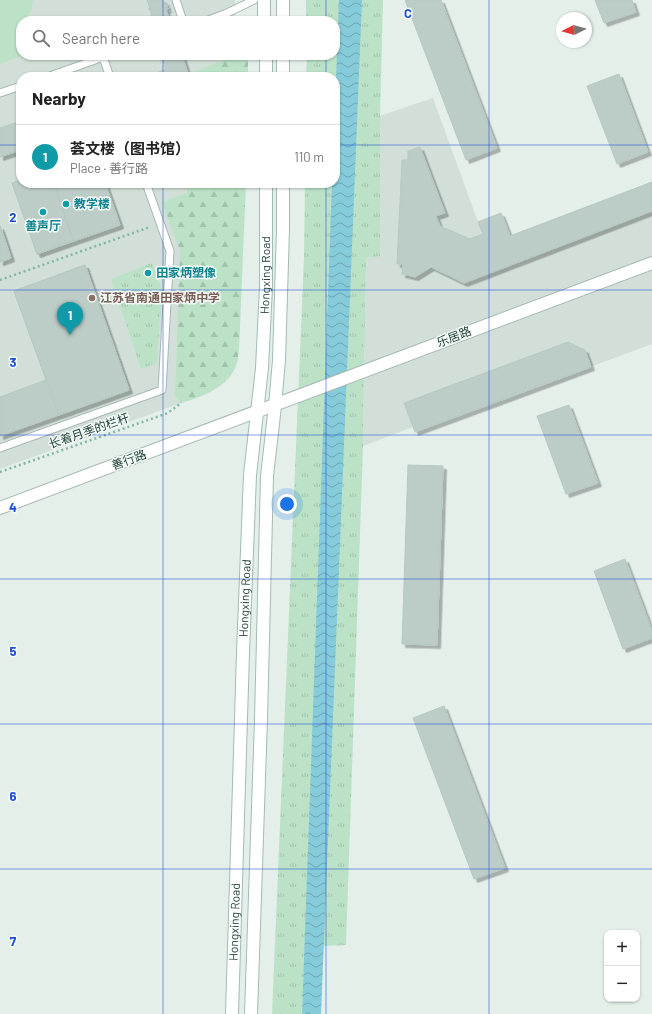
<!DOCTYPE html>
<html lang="en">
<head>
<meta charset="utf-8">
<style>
  :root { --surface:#fff; --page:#f6f6f6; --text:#222; --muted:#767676; --line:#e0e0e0; --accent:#1a73e8 }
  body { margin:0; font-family:Barlow,"Noto Sans SC",sans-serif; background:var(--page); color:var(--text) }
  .controls { position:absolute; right:12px; bottom:12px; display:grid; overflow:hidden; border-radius:8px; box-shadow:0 1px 3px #0004 }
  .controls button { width:36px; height:36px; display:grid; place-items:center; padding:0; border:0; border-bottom:1px solid var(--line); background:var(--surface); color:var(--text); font:20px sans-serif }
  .compass { position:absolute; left:556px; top:12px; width:36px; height:36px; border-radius:50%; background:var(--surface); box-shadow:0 1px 3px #0004; rotate:265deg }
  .you { position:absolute; left:287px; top:504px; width:14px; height:14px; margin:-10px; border:3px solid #fff; border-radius:50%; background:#1a73e8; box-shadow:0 0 0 6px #1a73e833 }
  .badge { display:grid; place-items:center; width:26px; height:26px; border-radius:50%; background:var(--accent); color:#fff; font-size:13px; font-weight:700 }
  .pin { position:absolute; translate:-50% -33px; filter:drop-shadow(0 1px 2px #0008) }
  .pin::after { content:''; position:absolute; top:21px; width:14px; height:12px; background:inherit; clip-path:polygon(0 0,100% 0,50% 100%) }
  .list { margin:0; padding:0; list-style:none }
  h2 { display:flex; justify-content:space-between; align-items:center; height:52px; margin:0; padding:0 16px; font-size:17px }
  h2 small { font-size:13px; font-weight:400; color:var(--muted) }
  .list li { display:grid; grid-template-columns:26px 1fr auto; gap:12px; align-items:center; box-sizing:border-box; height:64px; padding:0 16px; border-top:1px solid var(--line) }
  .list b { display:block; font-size:15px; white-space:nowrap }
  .list p { margin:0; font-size:13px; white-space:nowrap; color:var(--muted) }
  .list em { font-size:13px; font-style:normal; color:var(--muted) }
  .icon { flex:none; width:22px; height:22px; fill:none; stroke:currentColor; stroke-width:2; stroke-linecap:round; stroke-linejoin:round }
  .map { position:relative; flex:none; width:652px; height:1014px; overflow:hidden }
  .search { position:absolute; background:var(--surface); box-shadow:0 1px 3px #0004; left:16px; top:16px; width:324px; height:44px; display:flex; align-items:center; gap:10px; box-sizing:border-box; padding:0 14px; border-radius:16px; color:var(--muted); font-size:15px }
  .panel { position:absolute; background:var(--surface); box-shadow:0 1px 3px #0004; left:16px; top:72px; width:324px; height:116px; border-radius:16px }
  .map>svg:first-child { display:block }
</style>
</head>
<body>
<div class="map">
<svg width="652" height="1014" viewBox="0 0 652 1014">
  <defs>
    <pattern id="grass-tufts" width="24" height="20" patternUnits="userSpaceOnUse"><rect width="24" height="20" fill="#bbe2c6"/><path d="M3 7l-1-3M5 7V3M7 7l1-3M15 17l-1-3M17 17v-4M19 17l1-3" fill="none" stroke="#a0c3ab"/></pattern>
    <pattern id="forest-firs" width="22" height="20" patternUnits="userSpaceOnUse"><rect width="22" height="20" fill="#bbe2c6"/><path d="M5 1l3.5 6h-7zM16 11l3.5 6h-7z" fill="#a0c3ab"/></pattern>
    <pattern id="water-waves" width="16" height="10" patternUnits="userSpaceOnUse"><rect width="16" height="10" fill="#86cbd9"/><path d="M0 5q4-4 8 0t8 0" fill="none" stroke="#6da6b1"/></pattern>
    <filter id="shadow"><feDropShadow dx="3.5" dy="3.5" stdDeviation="0" flood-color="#0004"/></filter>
  </defs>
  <rect width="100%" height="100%" fill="#e4efea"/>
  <!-- built -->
  <g fill="#d2dfd9">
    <path d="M0,0h235l1,21h-215v34h217l-48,18v4h-169v106h166l-6,220 -181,66z"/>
    <path d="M433,98l45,124 23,-9 9,23 142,-54v162l-237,88 -2,-5 -50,19 3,-188 14,-2v-140z"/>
  </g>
  <!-- grass -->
  <g fill="url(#grass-tufts)">
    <path d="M306,0h77l-3,116v140l-14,2 -3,188 -17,499 -41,2 -3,67h-30l32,-757 1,-74h30v-106h-29l1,-22h28v-34h-29z"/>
    <path d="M152,263l10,26 -5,74 -16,6 -30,-90z"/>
  </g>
  <!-- forest -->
  <g fill="url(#forest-firs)">
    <path d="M238,55l8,2 2,5v15h-58v-4z"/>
    <path d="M187,183h59l-7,168c-1,4 -1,8 -2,12 -7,24 -35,34 -56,40l-6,-7 5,-145 -18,-49 25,-9z"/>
  </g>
  <!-- park -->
  <path fill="#bbe2c6" d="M0,0h34l-2,8 -6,13h-5v34h3l-24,9z"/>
  <!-- water -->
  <path fill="url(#water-waves)" d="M339,0h23l-41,1014h-19l30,-831h3v-77z"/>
  <!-- building -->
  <g fill="#bbcdc6" stroke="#b5c9c1" filter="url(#shadow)">
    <path d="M147,0h16l1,3 2,-1v1l-2,1 1,1h2l1,1 -2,1v2l2,-1v1l-2,1 4,11h-15l-2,-6 -2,1v-2l1,-1 -1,-1h-1l1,-3 -2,1v-2h1z"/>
    <path d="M405,0h36l56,148 -31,12z"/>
    <path d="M595,0h37l4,12 -32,11z"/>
    <path d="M167,55h15l7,22h-31l-2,-4 10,-4 -4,-10 5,-2z"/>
    <path d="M619,74l29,78 -31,12 -30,-78z"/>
    <path d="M21,121v29l-21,7v-29z"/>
    <path d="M420,147l25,66 -9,3 4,10 30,13 13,-5 -5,-12 23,-9 9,23 142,-54v29l-188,72 -33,-16 -16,10 -13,-3 1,-10h-6l5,-104h6v-9z"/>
    <path d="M21,180v3h84l15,42 -83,29 -25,-71z"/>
    <path d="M21,180v3h33l19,58 -36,13 -25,-71z"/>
    <path d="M54,183h51l15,42 -47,16z"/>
    <path d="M0,226l11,32 -11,4z"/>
    <path d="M0,226l11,32 -11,4z"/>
    <path d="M85,265l44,125 -129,46v-39l46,-17 -32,-89z"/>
    <path d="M85,265l44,125 -70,25 -45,-124z"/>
    <path d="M568,342l17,8 6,17 -176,65 -11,-29z"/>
    <path d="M569,405l29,78 -32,11 -29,-78z"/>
    <path d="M408,465l35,1 -6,179 -35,-1z"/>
    <path d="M625,559l27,72v7l-29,11 -29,-78z"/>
    <path d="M444,706l61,162 -31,11 -61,-161z"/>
  </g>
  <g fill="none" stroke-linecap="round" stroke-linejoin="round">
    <!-- service casing -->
    <g stroke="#a6b8b2" stroke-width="9">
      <g id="service">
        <path d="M176,0l7,21"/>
        <path d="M206,21l21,-8 27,-13"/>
        <path d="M103,57l7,20"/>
        <path d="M47,77l62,-22"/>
        <path d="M0,93l21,-7"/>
        <path d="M0,448l162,-58 8,-139 -24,-68"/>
      </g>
    </g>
    <!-- tertiary casing -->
    <g stroke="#a6b8b2" stroke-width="14">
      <path id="tertiary" d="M0,508c218,-81 435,-163 652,-245"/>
    </g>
    <!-- secondary casing -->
    <g stroke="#a1bcb3" stroke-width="14">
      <g id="secondary">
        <path d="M264,0v21"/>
        <path d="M283,0v21"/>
        <path d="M266,55v22"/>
        <path d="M283,77v-22"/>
        <path id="s1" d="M232,1014l11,-361 7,-178 12,-107 4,-81v-104"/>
        <path d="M251,1014l10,-295 6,-243 8,-70 4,-46 4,-131v-46"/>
      </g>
    </g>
    <!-- path -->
    <g stroke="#81b6a6" stroke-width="2.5" stroke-dasharray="2 3" stroke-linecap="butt">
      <path d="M0,280l150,-53"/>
      <path d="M0,472l168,-59 13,-10"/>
    </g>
    <!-- service -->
    <use href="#service" stroke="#fff" stroke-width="7"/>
    <!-- tertiary -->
    <use href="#tertiary" stroke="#fff" stroke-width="12"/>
    <!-- secondary -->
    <use href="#secondary" stroke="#fff" stroke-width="12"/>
  </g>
  <!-- grid -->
  <path fill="none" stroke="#1d4ed8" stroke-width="1" stroke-opacity="0.55" d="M163,0v21M326,0v21M489,0v1014M163,55v22M326,55v22M0,145h21M335,145h317M163,183v831M326,183v831M0,290h652M0,435h652M0,579h652M0,724h652M0,869h652"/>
  <!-- markers -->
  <g fill="#0f9aa8" stroke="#f5fbf8" stroke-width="1.5">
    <circle cx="66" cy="204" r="4"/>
    <circle cx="43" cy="212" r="4"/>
    <circle cx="148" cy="273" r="4"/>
  </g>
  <circle fill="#8d6e63" stroke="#f5fbf8" stroke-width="1.5" cx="92" cy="298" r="4"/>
  <g text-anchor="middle" stroke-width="3" stroke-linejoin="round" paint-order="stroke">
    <!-- culture labels -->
    <g font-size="12" font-weight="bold" fill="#0d838f" stroke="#f5fbf8" text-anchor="start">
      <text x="74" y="208">教学楼</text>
      <text x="43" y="230" text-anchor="middle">善声厅</text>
      <text x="156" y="277">田家炳塑像</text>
    </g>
    <!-- street labels -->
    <g font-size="12" fill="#21433a" stroke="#f5fbf8">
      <text dy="4" stroke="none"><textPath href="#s1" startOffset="740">Hongxing Road</textPath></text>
      <text transform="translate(454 337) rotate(-21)" y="4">乐居路</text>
      <text transform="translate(89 431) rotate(-19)" y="4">长着月季的栏杆</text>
      <text transform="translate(129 460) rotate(-20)" y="4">善行路</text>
      <text dy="4" stroke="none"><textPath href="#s1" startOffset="416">Hongxing Road</textPath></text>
      <text dy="4" stroke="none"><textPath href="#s1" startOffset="92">Hongxing Road</textPath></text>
    </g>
    <!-- education labels -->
    <g font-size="12" font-weight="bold" fill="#785e54" stroke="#f5fbf8" text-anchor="start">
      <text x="100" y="302">江苏省南通田家炳中学</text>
    </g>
  </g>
  <g font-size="13" text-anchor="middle" font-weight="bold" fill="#1d4ed8" stroke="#f5fbf8" stroke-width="3" stroke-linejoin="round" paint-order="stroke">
    <text x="408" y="18">C</text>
    <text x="13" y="222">2</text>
    <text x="13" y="367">3</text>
    <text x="13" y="512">4</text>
    <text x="13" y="656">5</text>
    <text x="13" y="801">6</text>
    <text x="13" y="946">7</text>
  </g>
</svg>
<div class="controls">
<button>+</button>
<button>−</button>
</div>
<svg class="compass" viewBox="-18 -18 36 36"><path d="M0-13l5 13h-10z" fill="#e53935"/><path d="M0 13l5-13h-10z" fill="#767676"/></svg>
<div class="you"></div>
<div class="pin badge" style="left:70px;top:335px;background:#0f9aa8">1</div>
<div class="search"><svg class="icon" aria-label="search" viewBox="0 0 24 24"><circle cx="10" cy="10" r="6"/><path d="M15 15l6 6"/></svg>Search here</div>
<section class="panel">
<h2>Nearby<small></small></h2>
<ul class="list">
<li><span class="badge" style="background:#0f9aa8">1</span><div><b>荟文楼（图书馆）</b><p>Place · 善行路</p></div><em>110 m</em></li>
</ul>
</section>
</div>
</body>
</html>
